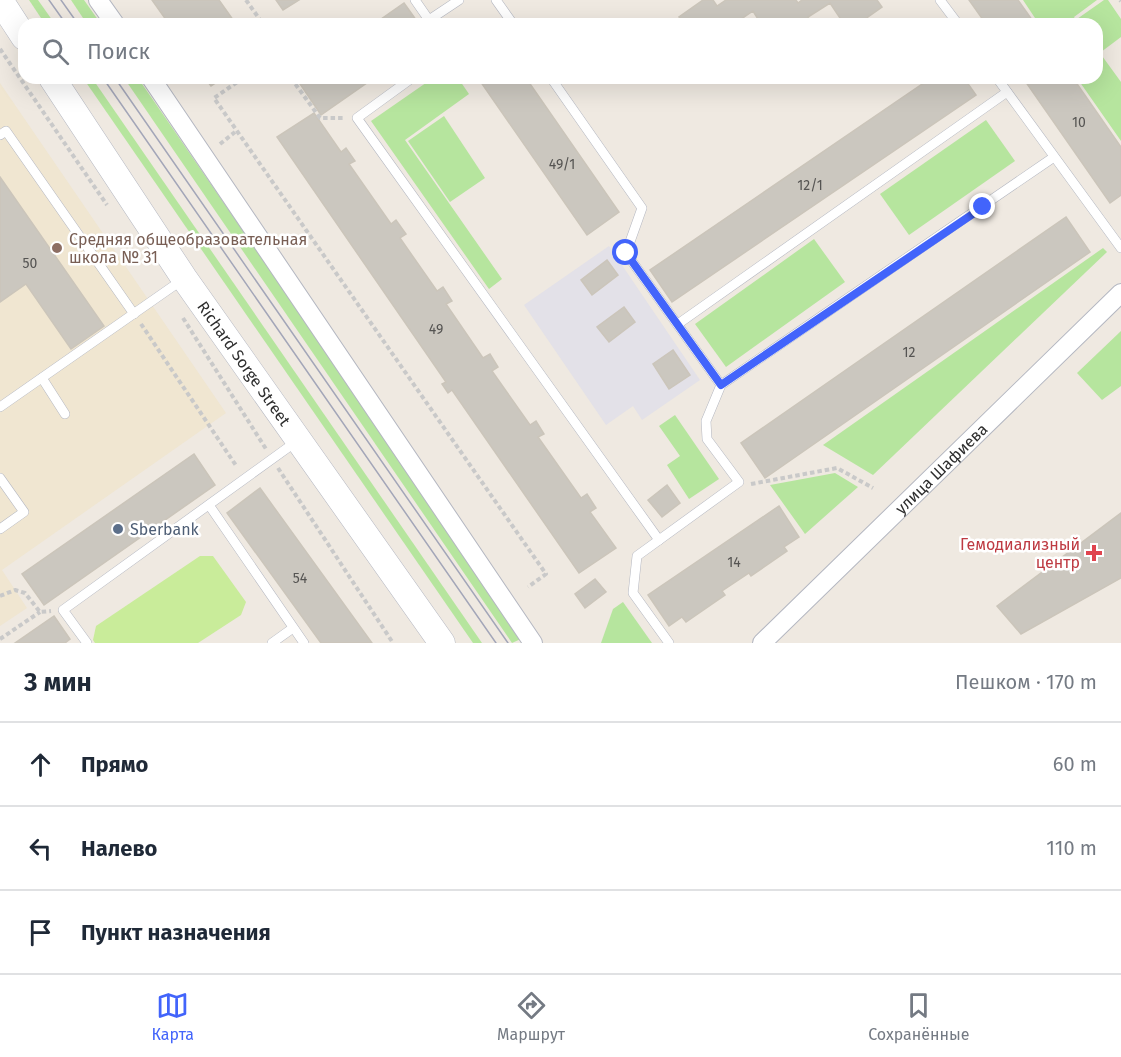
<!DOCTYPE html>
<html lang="ru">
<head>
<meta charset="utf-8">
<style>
  :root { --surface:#fff; --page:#f6f6f7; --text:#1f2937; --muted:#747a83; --line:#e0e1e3; --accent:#4264fb }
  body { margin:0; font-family:"Fira Sans",sans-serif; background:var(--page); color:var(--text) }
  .stop { position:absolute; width:18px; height:18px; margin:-14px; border:4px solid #4264fb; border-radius:50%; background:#fff }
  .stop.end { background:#4264fb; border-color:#fff; box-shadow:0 2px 6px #0008 }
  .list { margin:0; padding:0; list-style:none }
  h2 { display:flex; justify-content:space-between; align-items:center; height:78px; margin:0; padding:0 24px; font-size:26px }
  h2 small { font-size:20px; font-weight:400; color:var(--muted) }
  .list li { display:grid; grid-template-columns:39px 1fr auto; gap:18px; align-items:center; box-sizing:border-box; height:84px; padding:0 24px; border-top:2px solid var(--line) }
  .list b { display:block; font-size:22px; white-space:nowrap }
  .list em { font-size:20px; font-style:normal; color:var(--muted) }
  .icon { flex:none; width:33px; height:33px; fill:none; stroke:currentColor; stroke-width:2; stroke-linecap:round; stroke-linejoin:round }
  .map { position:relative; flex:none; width:1121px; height:643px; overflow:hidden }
  .search { position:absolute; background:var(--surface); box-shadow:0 6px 24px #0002; left:18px; right:18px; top:18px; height:66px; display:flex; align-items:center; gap:15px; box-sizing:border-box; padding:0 21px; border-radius:18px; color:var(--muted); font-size:22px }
  .sheet { height:330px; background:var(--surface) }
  nav { display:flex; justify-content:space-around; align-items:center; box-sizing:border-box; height:84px; border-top:2px solid var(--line); background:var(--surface); font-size:16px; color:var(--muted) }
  nav a { display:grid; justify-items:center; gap:3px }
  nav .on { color:var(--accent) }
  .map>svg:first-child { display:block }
</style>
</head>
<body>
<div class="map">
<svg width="1121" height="643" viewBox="0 0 1121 643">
  <rect width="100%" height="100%" fill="#efe9e1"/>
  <!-- industrial -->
  <path fill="#e3e1e8" d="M609,246l91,134 -58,40 -9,-14 -27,19 -82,-120z"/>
  <!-- education -->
  <path fill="#f0e6d1" d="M0,83l226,330 -224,157 25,38 -27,18z"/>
  <!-- green -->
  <g fill="#b6e59e">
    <path d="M29,0h9l17,24h-10z"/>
    <path d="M71,0h13l17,24h-14z"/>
    <path d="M1023,0h74l-23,17 4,7h-39z"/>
    <path d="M1104,0h4l13,19v18l-20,15 -4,-5v-23h-16l-4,-5z"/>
    <path d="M1097,49l24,33v59l-44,-63h20z"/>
    <path d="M83,78h9l390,565h-9z"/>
    <path d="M124,78h14l385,560 -11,5z"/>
    <path d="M433,78h25l11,16 -64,46 97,139 -13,10 -118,-168z"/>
    <path d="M444,116l41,62 -35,24 -42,-61z"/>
    <path d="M986,120l29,41 -106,74 -29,-41z"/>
    <path d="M814,239l31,43 -119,85 -31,-43z"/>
    <path d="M1103,248l4,4 -234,223 -50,-30z"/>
    <path d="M1121,331v55l-19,14 -25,-27z"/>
    <path d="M675,415l44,64 -30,20 -22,-34 13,-9 -21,-30z"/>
    <path d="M835,473l23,14 -53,47 -35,-49z"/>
    <path d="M623,602l29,41h-51l12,-34z"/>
  </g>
  <!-- pitch -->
  <path fill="#c9ec9a" d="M200,556h13l33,46 -5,13 -43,28h-103l-2,-3 3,-14z"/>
  <!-- building -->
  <g fill="#cbc7bf" stroke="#cbc5ba" stroke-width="1.5">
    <path d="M152,0h67l17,24h-67z"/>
    <path d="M276,0h23l-16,10z"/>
    <path d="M703,0h10l4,6 9,-6h70l2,3 4,-3h75l5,7 -24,17h-14l-14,-21 -22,14 5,7h-52l-8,-13 -19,13h-50l-5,-7z"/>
    <path d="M969,0h49l17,24h-49z"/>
    <path d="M404,3l15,21h-45z"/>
    <path d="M205,78h18l-12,8z"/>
    <path d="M296,78h78l-53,37z"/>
    <path d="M478,78h48l93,134 -32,23z"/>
    <path d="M931,78h33l12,17 -304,207 -22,-32z"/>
    <path d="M1023,78h50l48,69v48l-11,8z"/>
    <path d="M314,113l27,39 5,-4 9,13 -6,3 42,60 5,-4 10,14 -6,4 37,53 6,-4 9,14 -6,3 37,54 7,-4 8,13 -6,4 38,54 6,-4 8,13 -6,3 43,61 6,-4 9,14 -6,4 26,36 -37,25 -127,-183 -4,3 -6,-9 4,-2 -169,-245z"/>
    <path d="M0,177l104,149 -33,23 -45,-65 -26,18z"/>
    <path d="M1066,217l24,35 -325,226 -24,-35z"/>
    <path d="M607,260l11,15 -26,20 -11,-15z"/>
    <path d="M624,307l11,15 -26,20 -12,-15z"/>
    <path d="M673,350l17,25 -21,14 -16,-25z"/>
    <path d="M194,454l21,31 -171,120 -22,-31z"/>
    <path d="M667,485l13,18 -18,14 -14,-17z"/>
    <path d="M260,488l112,155h-51l-94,-130z"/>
    <path d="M779,506l20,31 -15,10 3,4 -36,25 -2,-3 -27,18 3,4 -39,27 -4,-5 -13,9 -21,-31z"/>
    <path d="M1121,513v65l-100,56 -24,-28z"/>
    <path d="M595,579l11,13 -21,16 -10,-14z"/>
    <path d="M54,616l16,23 -5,4h-50z"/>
  </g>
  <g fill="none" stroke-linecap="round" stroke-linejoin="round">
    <!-- lane casing -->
    <g stroke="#b4b7c1" stroke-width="10">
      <g id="lane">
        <path d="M415,0l16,23"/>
        <path d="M496,0l17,24"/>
        <path d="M940,0l18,24"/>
        <path d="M429,20l30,-20"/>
        <path d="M412,78l-55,40 302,422"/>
        <path d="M551,78l91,130 -16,45 95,132"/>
        <path d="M997,78l124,170"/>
        <path d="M0,135l6,-4 128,183"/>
        <path d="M678,324l329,-232"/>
        <path d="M42,378l23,36"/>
        <path d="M0,407l182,-127"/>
        <path d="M0,478l24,34 -24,17"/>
        <path d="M209,505l95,138"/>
        <path d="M87,643l-24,-33 234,-169"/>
        <path d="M272,643l21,-15"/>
        <path d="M669,643l-36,-50 4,-37 102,-74 -32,-43 -1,-18 15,-36 333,-228"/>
      </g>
    </g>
    <!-- street casing -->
    <g stroke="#b4b7c1" stroke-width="20">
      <g id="street">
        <path d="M98,0l17,24"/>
        <path d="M151,78l382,565"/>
        <path id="s1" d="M762,643l359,-350"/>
      </g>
    </g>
    <!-- secondary casing -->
    <g stroke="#b4b7c1" stroke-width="27">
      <g id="secondary">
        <path d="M0,0l24,37"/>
        <path id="s2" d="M52,78l132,200 258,365"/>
      </g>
    </g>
    <!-- path -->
    <g stroke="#c9c9c9" stroke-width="4" stroke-dasharray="4.5 3" stroke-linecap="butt">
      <path d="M246,0l17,24"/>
      <path d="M1120,0l1,1"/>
      <path d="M0,49l107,156"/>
      <path d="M243,78l-29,20 332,476 -18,13"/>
      <path d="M291,78l29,40h25"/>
      <path d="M220,144l15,-12"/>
      <path d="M183,318l83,131"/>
      <path d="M141,324l96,143"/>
      <path d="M278,468l115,175"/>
      <path d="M751,484l86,-16 36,20"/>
      <path d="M0,596l15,-6 10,3 15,19 11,-1"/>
      <path d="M0,639l40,-27"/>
    </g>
    <!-- lane -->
    <use href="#lane" stroke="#fff" stroke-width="9"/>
    <!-- street -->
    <use href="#street" stroke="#fff" stroke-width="18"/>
    <!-- secondary -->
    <use href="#secondary" stroke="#fff" stroke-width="26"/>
    <!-- tram -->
    <g stroke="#a3a6b8" stroke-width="1.5">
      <path d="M49,0l17,24"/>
      <path d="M61,0l17,24"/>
      <path d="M103,78l393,565"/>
      <path d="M115,78l393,565"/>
    </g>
  </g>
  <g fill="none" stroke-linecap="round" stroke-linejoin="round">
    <!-- route -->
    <path stroke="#4264fb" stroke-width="8" d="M626,253l95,132 262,-178"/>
  </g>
  <!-- markers -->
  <circle fill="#8d6e63" stroke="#fff" stroke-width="2" cx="57" cy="248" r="6"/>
  <circle fill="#5c6f8a" stroke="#fff" stroke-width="2" cx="118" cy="529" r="6"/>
  <path fill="#e0444e" stroke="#fff" stroke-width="2" d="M1091 544h6v6h6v6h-6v6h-6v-6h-6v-6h6z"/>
  <g text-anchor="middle" stroke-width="5" stroke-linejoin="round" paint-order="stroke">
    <!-- number labels -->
    <g font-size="14" fill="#555452">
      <text x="1079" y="127">10</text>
      <text x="562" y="169">49/1</text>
      <text x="810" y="190">12/1</text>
      <text x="30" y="268">50</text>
      <text x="436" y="334">49</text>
      <text x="909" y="357">12</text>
      <text x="734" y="567">14</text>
      <text x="300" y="583">54</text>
    </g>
    <!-- education labels -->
    <g font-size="16" fill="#785e54" stroke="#fff" text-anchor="start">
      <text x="69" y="245">Средняя общеобразовательная<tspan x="69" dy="18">школа № 31</tspan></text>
    </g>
    <!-- street labels -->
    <g font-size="16" fill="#2e2e2e" stroke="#fff">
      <text dy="6" stroke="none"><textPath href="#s2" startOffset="344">Richard Sorge Street</textPath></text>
      <text dy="6" stroke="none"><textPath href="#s1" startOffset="250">улица Шафиева</textPath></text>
    </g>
    <!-- service labels -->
    <g font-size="16" fill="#4e5e75" stroke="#fff" text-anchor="start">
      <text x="130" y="535">Sberbank</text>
    </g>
    <!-- health labels -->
    <g font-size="16" fill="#be3a42" stroke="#fff" text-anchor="end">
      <text x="1080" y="550">Гемодиализный<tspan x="1080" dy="18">центр</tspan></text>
    </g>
  </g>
</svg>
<div class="stop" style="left:626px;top:253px"></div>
<div class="stop end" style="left:983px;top:207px"></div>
<div class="search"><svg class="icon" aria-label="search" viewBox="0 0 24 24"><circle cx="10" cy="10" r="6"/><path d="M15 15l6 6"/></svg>Поиск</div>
</div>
<section class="sheet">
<h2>3 мин<small>Пешком · 170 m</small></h2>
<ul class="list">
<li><svg class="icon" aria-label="ahead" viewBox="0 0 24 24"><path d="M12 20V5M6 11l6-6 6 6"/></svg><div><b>Прямо</b></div><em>60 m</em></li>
<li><svg class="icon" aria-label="left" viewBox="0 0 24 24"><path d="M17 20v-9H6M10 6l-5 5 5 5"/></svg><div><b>Налево</b></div><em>110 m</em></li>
<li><svg class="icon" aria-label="arrive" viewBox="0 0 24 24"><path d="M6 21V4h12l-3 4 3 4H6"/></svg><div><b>Пункт назначения</b></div></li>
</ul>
</section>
<nav>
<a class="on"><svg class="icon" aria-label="map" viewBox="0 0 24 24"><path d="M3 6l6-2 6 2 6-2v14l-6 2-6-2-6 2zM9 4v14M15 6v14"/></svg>Карта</a>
<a><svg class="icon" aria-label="directions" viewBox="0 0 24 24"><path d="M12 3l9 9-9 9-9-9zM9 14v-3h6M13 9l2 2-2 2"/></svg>Маршрут</a>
<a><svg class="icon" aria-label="saved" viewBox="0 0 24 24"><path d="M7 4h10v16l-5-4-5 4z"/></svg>Сохранённые</a>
</nav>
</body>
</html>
